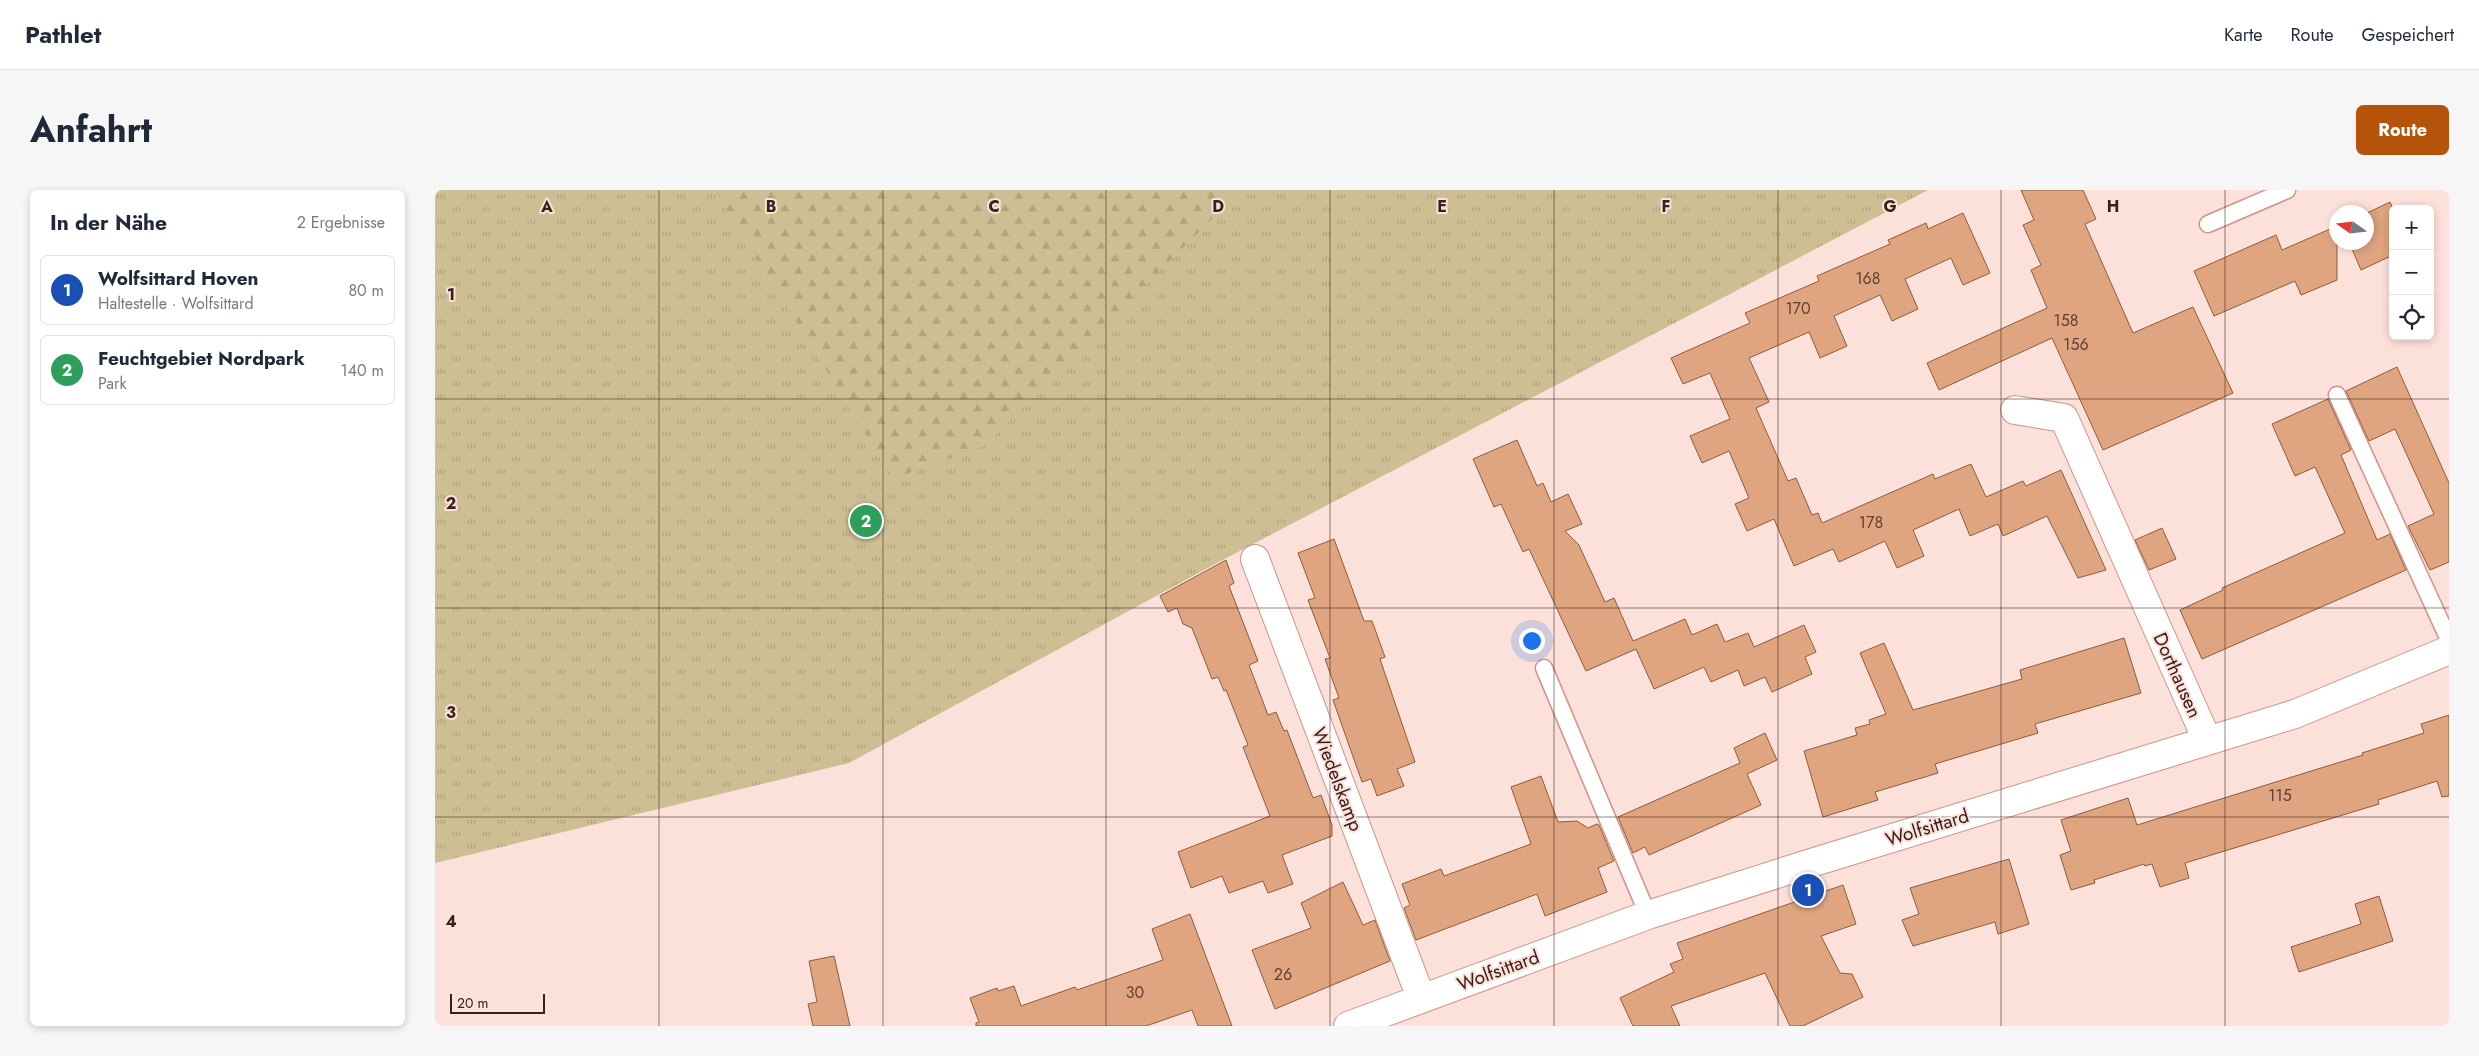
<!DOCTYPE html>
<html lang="de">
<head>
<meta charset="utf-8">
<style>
  :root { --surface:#fff; --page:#f6f6f7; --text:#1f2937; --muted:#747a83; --line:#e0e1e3; --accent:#b45309 }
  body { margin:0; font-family:Jost,sans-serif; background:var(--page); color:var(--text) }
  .controls { position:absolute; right:15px; top:15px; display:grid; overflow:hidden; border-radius:8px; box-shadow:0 2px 8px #0003 }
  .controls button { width:45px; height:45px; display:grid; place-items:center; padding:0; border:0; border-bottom:1px solid var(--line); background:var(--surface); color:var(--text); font:25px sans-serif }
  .compass { position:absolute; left:1894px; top:15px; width:45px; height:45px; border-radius:50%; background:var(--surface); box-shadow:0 2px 8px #0003; rotate:284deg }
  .scale { position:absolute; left:15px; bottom:12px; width:95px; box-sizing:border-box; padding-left:5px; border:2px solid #39201a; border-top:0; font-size:14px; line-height:18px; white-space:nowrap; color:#39201a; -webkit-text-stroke:4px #fce0da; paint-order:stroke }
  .you { position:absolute; left:1096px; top:450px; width:18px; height:18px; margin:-12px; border:4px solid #fff; border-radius:50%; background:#1a73e8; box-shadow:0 0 0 8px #1a73e833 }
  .badge { display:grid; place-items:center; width:32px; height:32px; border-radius:50%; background:var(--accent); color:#fff; font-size:16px; font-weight:700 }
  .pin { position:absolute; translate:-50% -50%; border:2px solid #fff; box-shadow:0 1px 5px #0006 }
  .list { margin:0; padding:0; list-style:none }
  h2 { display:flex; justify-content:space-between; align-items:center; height:65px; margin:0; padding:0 20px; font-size:21px }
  h2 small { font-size:16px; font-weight:400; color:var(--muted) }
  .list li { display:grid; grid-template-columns:32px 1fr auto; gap:15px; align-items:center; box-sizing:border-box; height:70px; margin:0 10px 10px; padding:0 10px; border:1px solid var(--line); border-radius:8px }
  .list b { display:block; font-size:19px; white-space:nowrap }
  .list p { margin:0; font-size:16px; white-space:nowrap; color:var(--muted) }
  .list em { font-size:16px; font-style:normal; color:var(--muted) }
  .icon { flex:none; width:28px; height:28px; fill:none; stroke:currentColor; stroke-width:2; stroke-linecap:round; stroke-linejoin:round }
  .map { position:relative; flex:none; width:2014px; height:836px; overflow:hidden; border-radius:8px }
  header { display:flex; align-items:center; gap:30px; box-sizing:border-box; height:70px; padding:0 25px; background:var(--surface); border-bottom:1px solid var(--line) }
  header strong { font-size:24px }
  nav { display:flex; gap:28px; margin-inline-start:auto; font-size:18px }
  .intro { display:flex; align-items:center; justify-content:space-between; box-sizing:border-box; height:120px; padding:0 30px }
  h1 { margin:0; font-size:35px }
  .button { padding:12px 22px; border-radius:8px; background:var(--accent); color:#fff; font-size:18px; font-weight:700 }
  main { display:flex; gap:30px; padding:0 30px }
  aside { flex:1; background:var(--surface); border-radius:8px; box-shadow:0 2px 8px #0003 }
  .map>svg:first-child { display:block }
</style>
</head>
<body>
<header>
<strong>Pathlet</strong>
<nav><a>Karte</a><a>Route</a><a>Gespeichert</a></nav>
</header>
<div class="intro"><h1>Anfahrt</h1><a class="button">Route</a></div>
<main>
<aside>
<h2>In der Nähe<small>2 Ergebnisse</small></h2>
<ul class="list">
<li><span class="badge" style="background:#1a4fb4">1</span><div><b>Wolfsittard Hoven</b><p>Haltestelle · Wolfsittard</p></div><em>80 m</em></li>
<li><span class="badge" style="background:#2e9e5b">2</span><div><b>Feuchtgebiet Nordpark</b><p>Park</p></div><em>140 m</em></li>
</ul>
</aside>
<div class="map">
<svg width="2014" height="836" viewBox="0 0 2014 836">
  <defs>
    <pattern id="forest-firs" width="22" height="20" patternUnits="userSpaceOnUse" patternTransform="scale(1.25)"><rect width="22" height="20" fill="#cdbf93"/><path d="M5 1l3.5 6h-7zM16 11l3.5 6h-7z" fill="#b1a47e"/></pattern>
    <pattern id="park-tufts" width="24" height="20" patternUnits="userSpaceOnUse" patternTransform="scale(1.25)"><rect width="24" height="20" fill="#cdbf93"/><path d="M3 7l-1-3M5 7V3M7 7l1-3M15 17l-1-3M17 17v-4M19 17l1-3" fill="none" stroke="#b1a47e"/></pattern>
  </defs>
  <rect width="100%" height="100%" fill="#fce0da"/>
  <!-- forest -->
  <path fill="url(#forest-firs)" d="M0,0h1337l-843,486z"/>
  <!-- park -->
  <path fill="url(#park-tufts)" d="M0,0h280l178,289 91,-33 257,-256h687l-713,374 -366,199 -414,100z"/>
  <!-- building -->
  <g fill="#dfa480" stroke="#8f5c3b">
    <path d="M1586,0h62l13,29 -11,5 48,109 60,-26 40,86 -130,57 -51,-112 -113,52 -12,-27 120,-55 -16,-38 10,-5 -18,-40 11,-5z"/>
    <path d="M1955,12l3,7v46l-32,15 -12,-28h18v-29z"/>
    <path d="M1528,23l27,60 -27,12 -12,-27 -46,21 13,30 -26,12 -12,-26 -46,21 13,30 -27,12 -11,-26 -60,26 20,44 -13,6 32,73 8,-3 16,37 6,-2 4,10 111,-49 2,5 36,-15 15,33 37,-16 3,5 35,-16 45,100 -28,8 -31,-62 -44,20 -5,-12 -28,12 -11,-27 -46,21 11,26 -27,12 -12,-27 -46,21 -6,-13 -39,17 -20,-47 -27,12 -12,-27 14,-6 -20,-47 -27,12 -12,-27 40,-17 -20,-46 -27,11 -12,-26 79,-35 -5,-10 74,-32 -2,-5 73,-32 -2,-4 38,-17 2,6z"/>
    <path d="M1902,36v54l-36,15 -6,-14 -81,35 -20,-45 82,-36 6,15z"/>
    <path d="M1962,177l52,116v79l-19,8 -22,-44 26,-12 -39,-85 -26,12 -23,-50z"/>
    <path d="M1893,209l23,51 -10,5 36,85 13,-6 16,36 -204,89 -22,-49 43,-20 -1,-2 123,-55 -30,-66 -20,9 -23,-52z"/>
    <path d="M1082,250l20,46 6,-3 8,19 17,-8 14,30 -17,7 14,14 26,57 9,-4 19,43 52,-22 7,16 25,-11 8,18 23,-9 6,14 50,-22 12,27 -11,5 7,17 -40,18 -7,-15 -21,9 -6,-16 -27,12 -7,-15 -50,22 -18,-40 -50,22 -57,-122 -6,3 -22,-48 -7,3 -21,-48z"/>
    <path d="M1727,338l14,31 -27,11 -14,-30z"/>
    <path d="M899,349l30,82h8l13,36 -5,2 35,103 -18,7 7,17 -27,10 -6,-17 -9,3 -29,-82 6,-2 -14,-39 5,-1 -22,-58 7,-2 -17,-45z"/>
    <path d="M791,370l8,23 -5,3 29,75 -9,4 19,50 8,-3 8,19 3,-1 26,68 8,-3 11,30v11l-50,19 11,29 -25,9 -5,-12 -34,12 -7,-17 -31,12 -13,-36 92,-36 -27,-69 5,-2 -22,-55 -2,1 -6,-14 -6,2 -20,-51 -9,-4 -6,-16 -9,4 -8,-16z"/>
    <path d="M1689,448l17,55 -106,31 3,9 -103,31 3,9 -63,19 3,8 -55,17 -19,-66 53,-16 -2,-7 15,-4 -1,-4 17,-6 -26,-61 24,-10 29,67 109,-31 -2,-9z"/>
    <path d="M2014,525v81l-7,1 -5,-16 -59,19 1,4 -194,59 4,15 -29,9 -8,-23 -7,2 -1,-2 -50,16 1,3 -24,7 -11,-35 11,-4 -10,-31 67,-22 9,27 226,-70 -1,-2 62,-20 -3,-9z"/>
    <path d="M1330,543l12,27 -30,14 14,31 -112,50 -4,-8 -12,6 -15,-36 122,-54 -6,-15z"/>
    <path d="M1106,586l17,46 19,-1 11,7 9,-4 2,1 15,36 -16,7 9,24 -62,24 -8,-22 -121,46 -12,-32 6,-3 -8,-21 39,-15 3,7 87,-32 -20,-57z"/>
    <path d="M1574,669l20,65 -31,10 -3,-12 -82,24 -11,-26 17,-6 -9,-26z"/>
    <path d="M908,692l20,43 12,-5 15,41 -115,48 -23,-59 59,-22 -10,-25z"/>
    <path d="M1408,695l13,39 -35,12 19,37 12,1 11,23 -60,29h-13l-25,-53 -94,33 9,20h-47l-13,-28 54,-26 -4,-8 13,-5 -6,-16z"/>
    <path d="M1944,706l14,45 -94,31 -8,-25 70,-23 -6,-20z"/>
    <path d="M755,724l42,112h-34l-6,-16 -46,16h-170v-3l3,-1 -9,-24 27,-10 1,3 16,-5 7,20 54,-19 2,3 86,-30 -11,-31z"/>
    <path d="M399,766l16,70h-37l-5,-22 9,-2 -8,-41z"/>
  </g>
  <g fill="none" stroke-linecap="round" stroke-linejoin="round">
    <!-- service casing -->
    <g stroke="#d39285" stroke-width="19">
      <g id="service">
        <path d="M1773,34l79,-34"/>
        <path d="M1902,205l112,245"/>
        <path d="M1109,478l104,247"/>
      </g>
    </g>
    <!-- minor casing -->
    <g stroke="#d39285" stroke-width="30">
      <g id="minor">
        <path d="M1580,220l49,8 143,322"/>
        <path d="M820,369l166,439"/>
      </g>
    </g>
    <!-- tertiary casing -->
    <g stroke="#d39285" stroke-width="30">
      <path id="tertiary" d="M913,836l300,-111 163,-52 484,-149 154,-64"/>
    </g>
    <!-- service -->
    <use href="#service" stroke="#fff" stroke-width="16"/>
    <!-- minor -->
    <use href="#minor" stroke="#fff" stroke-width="28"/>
    <!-- tertiary -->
    <use href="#tertiary" stroke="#fff" stroke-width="28"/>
  </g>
  <!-- grid -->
  <path fill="none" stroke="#39201a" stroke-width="1" stroke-opacity="0.55" d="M224,0v836M448,0v836M671,0v836M895,0v836M1119,0v836M1343,0v836M1566,0v836M1790,0v836M0,209h2014M0,418h2014M0,627h2014"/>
  <g text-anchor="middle" stroke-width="4" stroke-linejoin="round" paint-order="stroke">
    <!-- number labels -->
    <g font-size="16" fill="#624134">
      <text x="1433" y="94">168</text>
      <text x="1363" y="124">170</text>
      <text x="1631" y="136">158</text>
      <text x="1641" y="160">156</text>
      <text x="1436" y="338">178</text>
      <text x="1845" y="611">115</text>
      <text x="848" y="790">26</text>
      <text x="700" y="808">30</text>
    </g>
    <!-- street labels -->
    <g font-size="19" fill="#39201a" stroke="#fce0da">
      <text transform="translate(1743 485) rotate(66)" y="7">Dorthausen</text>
      <text transform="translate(903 589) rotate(69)" y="7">Wiedelskamp</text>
      <text transform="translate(1492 637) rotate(-17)" y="7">Wolfsittard</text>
      <text transform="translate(1063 780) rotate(-20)" y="7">Wolfsittard</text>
    </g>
  </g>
  <g font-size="16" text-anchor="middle" font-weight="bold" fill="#39201a" stroke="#fce0da" stroke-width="4" stroke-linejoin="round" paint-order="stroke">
    <text x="112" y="22">A</text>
    <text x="336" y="22">B</text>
    <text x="559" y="22">C</text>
    <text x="783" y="22">D</text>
    <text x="1007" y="22">E</text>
    <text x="1231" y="22">F</text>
    <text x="1455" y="22">G</text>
    <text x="1678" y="22">H</text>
    <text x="16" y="110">1</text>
    <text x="16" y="319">2</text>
    <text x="16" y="528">3</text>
    <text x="16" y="737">4</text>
  </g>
</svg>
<div class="controls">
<button>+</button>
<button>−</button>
<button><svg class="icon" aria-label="locate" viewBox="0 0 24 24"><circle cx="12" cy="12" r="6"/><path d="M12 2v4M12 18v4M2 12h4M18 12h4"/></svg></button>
</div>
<svg class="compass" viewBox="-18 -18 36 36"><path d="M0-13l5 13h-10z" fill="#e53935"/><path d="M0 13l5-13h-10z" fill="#747a83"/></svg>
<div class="scale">20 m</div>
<div class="you"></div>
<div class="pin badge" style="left:1373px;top:700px;background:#1a4fb4">1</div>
<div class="pin badge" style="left:431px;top:331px;background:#2e9e5b">2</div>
</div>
</main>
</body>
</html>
